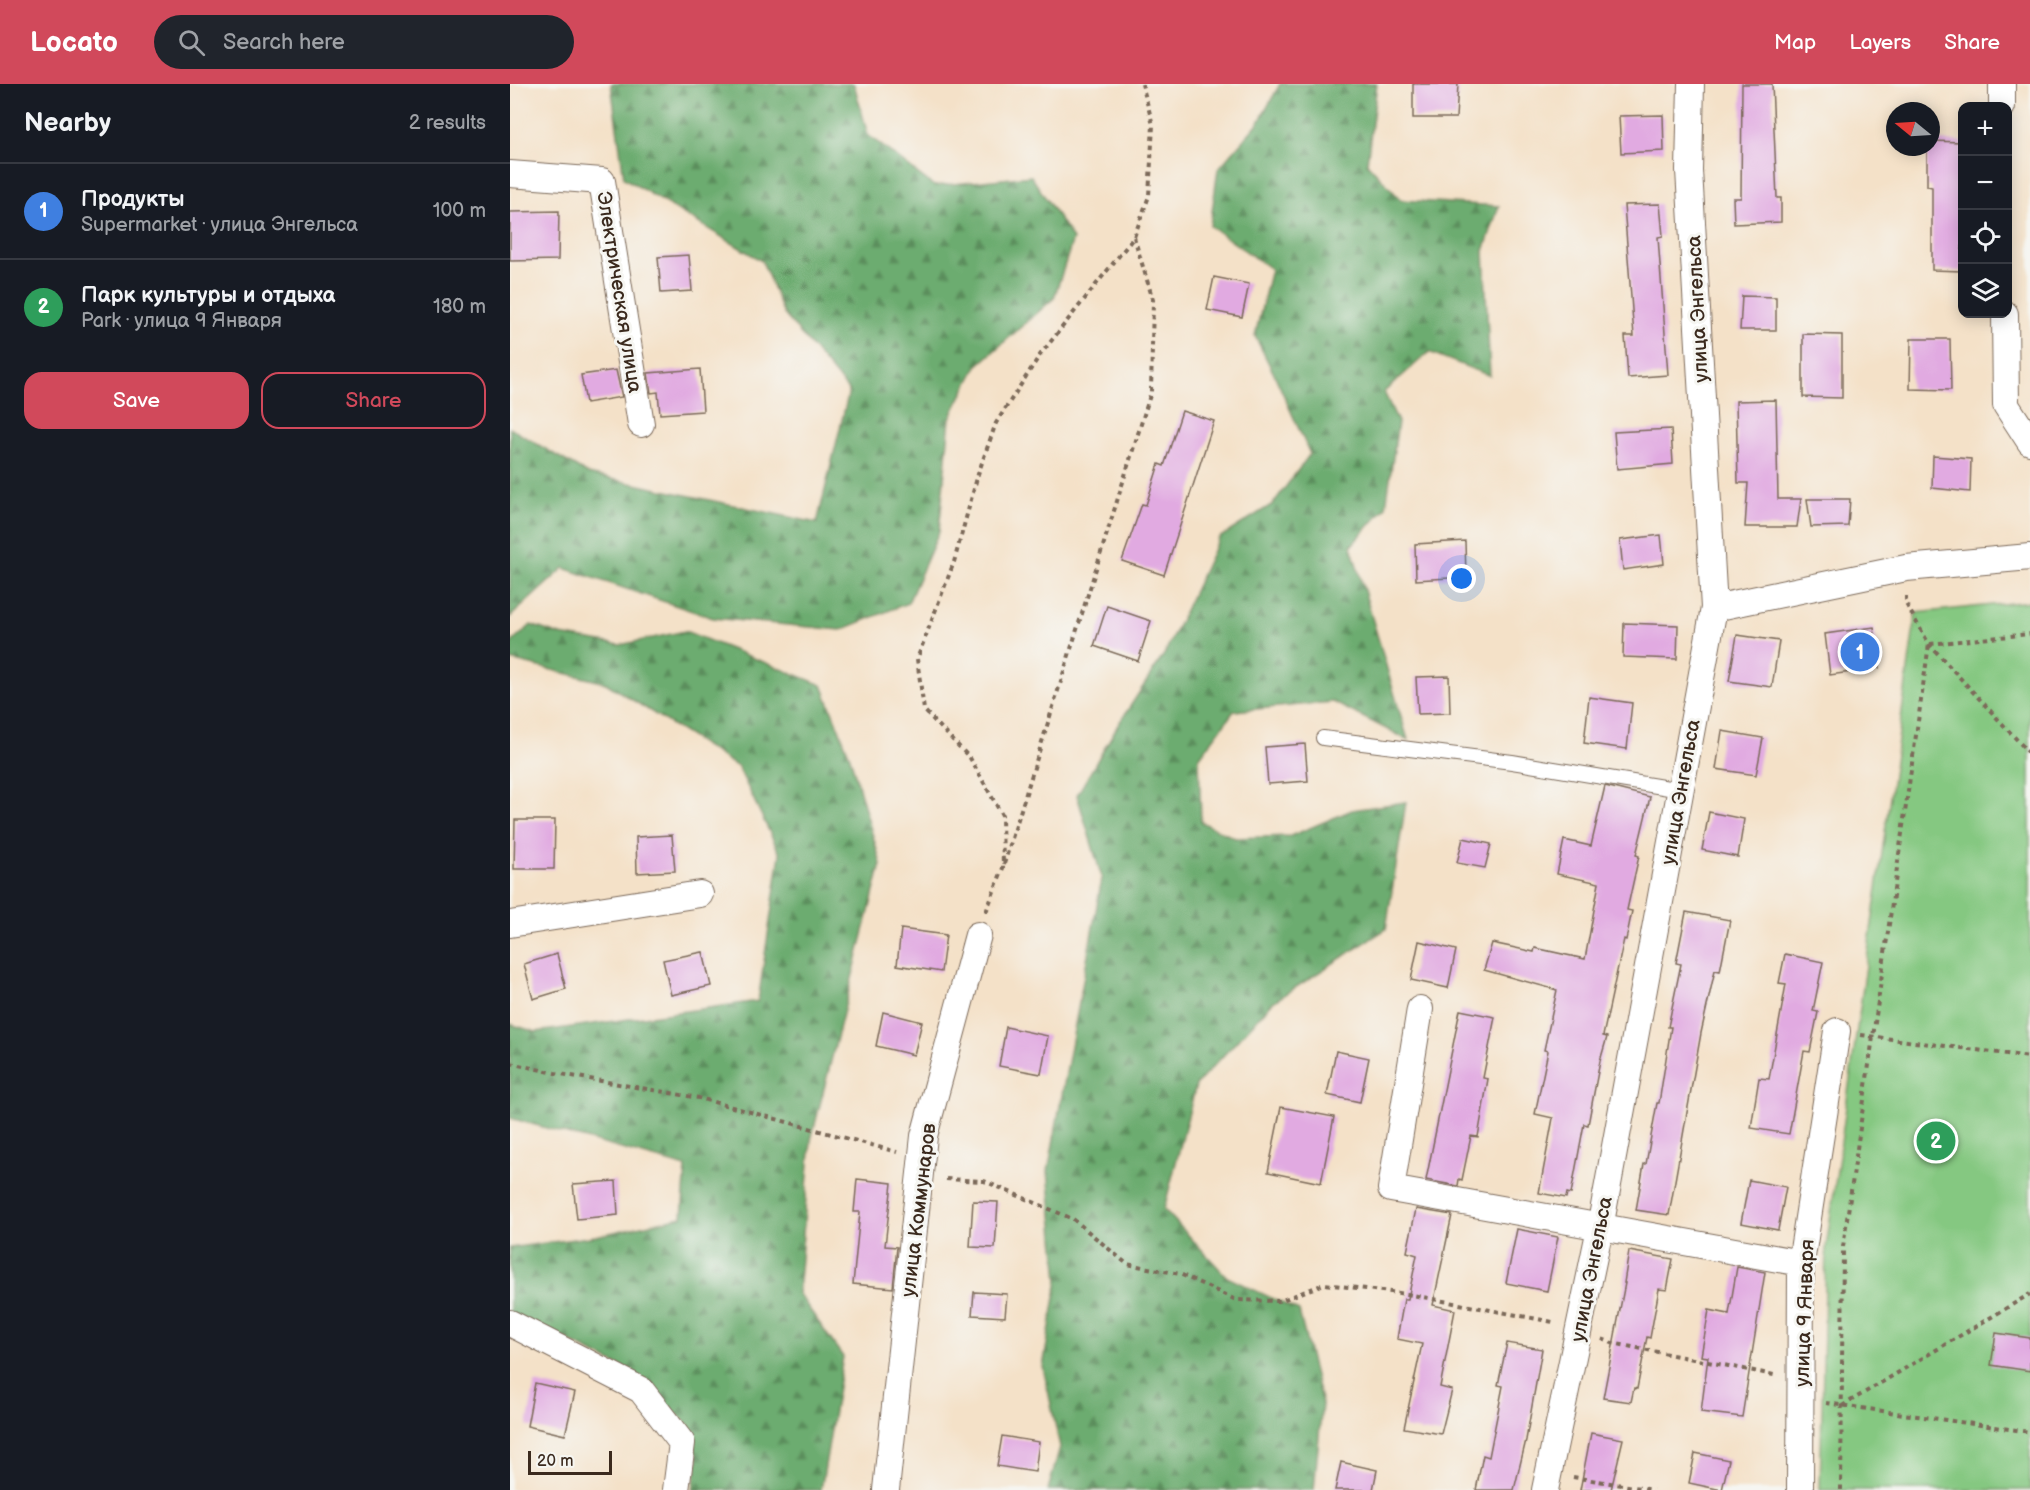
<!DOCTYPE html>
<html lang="en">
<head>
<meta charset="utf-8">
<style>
  :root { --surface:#171b24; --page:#20242c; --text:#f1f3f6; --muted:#9ea1a6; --line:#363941; --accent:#d1495b }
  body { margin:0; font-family:"Balsamiq Sans",sans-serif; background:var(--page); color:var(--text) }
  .controls { position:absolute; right:18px; top:18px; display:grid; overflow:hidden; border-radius:12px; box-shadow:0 3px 15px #0003 }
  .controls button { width:54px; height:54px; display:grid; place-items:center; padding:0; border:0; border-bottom:2px solid var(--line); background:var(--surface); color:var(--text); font:30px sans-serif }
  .compass { position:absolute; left:1376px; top:18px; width:54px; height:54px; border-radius:50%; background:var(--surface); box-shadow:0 3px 15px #0003; rotate:288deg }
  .scale { position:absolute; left:18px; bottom:15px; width:84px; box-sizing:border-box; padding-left:6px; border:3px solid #3b2a1e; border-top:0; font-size:16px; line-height:21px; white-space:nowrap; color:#3b2a1e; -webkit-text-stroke:4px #f6f6f2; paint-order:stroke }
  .you { position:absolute; left:952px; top:495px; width:21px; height:21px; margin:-15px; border:4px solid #fff; border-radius:50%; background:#1a73e8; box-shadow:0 0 0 9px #1a73e833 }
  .badge { display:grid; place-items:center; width:39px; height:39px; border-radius:50%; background:var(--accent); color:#fff; font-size:20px; font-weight:700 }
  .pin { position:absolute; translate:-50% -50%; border:3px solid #fff; box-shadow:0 2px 6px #0006 }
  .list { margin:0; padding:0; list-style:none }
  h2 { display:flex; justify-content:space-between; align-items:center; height:78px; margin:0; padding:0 24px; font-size:26px }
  h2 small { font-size:20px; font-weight:400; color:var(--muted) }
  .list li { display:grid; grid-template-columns:39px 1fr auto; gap:18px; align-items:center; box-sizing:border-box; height:96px; padding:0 24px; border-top:2px solid var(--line) }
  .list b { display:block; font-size:22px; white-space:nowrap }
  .list p { margin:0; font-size:20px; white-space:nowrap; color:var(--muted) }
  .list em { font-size:20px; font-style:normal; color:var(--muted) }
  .actions { display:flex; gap:12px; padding:18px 24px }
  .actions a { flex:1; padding:14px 0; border:2px solid var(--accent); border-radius:18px; text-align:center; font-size:21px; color:var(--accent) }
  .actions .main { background:var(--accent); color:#fff }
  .icon { flex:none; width:33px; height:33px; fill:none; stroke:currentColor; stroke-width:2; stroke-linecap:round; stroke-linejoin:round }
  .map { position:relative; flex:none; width:1520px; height:1406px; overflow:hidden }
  header { display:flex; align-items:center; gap:36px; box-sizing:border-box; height:84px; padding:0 30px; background:var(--accent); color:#fff }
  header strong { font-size:28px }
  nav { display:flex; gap:33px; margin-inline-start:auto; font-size:21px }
  .search { width:420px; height:54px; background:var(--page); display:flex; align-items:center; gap:15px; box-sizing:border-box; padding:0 21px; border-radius:33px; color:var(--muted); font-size:22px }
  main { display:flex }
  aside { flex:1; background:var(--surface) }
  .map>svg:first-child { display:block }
</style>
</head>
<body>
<header>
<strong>Locato</strong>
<div class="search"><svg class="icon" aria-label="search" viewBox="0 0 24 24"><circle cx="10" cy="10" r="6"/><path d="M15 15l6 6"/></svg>Search here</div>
<nav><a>Map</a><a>Layers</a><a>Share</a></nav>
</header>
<main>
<aside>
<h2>Nearby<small>2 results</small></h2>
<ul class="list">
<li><span class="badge" style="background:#3f7fe0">1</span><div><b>Продукты</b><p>Supermarket · улица Энгельса</p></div><em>100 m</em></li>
<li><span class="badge" style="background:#2e9e5b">2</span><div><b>Парк культуры и отдыха</b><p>Park · улица 9 Января</p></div><em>180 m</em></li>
</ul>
<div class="actions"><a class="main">Save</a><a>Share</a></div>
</aside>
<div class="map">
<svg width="1520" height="1406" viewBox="0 0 1520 1406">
  <defs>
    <pattern id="forest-firs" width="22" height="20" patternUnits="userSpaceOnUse" patternTransform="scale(1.5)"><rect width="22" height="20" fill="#6cac6f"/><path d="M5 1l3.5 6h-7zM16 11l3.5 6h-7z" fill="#5a8c5b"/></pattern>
  </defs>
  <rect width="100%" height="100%" fill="#f6f6f2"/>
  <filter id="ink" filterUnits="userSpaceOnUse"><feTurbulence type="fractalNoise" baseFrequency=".0167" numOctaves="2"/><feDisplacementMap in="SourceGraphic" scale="12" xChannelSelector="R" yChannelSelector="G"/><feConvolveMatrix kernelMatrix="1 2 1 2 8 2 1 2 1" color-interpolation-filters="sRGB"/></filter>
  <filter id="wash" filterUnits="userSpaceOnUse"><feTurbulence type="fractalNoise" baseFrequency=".008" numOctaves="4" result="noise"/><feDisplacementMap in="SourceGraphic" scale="24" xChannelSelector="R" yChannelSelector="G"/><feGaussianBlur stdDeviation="1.35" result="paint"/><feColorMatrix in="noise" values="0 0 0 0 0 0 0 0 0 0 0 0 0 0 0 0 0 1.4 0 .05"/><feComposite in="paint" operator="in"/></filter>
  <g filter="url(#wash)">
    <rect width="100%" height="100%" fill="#f4e1c8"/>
    <!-- forest -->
    <g fill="url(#forest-firs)" stroke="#546b46" stroke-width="1.5">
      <path d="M101,0h243l14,51 66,51 97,-10 42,63 -19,59 -77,68 -27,52 -11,114 -31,71 -67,27 -128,-12 -149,-50 -54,49v-189l78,46 229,49 32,-132 -65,-77 -22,-53 -138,-83z"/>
      <path d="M770,0h97l-10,79 34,37 98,6 -15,45 6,125 -61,-24 -45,40 14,30 -12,85 -35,39 57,194 -75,-38 -99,9 -35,47 2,64 34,16 56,-2 61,-26 54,-8 -20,127 -113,73 -77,83 -32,124 63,68 72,34 23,93 -8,86h-266l12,-43 -17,-80 15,-87 -10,-109 54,-293 -25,-83 41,-70 47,-72 54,-115 54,-34 37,-50 -35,-78 -20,-40 16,-67 -61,-43 8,-57 41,-47z"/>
      <path d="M21,541l29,10 60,10 65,-14 137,54 28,72 31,107 -70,276 -13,153 45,64 -22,133h-128l5,-32 -10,-34 -62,-55 -116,-56v-65l86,-12 86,-19 4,-50 -176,-49v-94l26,8 222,-31 22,-147 -42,-87 -132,-84 -96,-23v-16z"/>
    </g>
    <!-- park -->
    <path fill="#85c881" stroke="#607950" stroke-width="1.5" d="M1520,517v889h-210l6,-242 90,-635z"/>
    <g id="blocks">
      <!-- building -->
      <g fill="#e1aae1">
        <path d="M903,0h45l-2,34h-43z"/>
        <path d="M1232,0h30l5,114h4v24l-47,2 -1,-26h8z"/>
        <path d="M1153,31l1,36 -43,2 -2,-37z"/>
        <path d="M1421,57l31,1v129l-30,-1v-83l-5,-1v-39h4z"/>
        <path d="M1150,120l3,32 -5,1 10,138 -40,3 -3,-42h9l-10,-131z"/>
        <path d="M49,127l-1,49 -48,1v-49z"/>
        <path d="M179,171l3,36 -31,2 -3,-36z"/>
        <path d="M704,193l35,7 -7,33 -35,-7z"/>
        <path d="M1232,212l34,1v33h-36z"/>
        <path d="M1293,250l39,1v63l-39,-1z"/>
        <path d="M1401,255h39l1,51 -41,-1z"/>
        <path d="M190,285l3,42 -43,3 -2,-22 -7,1 -3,-20z"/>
        <path d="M106,286l6,27 -36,6 -5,-28z"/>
        <path d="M1266,316l2,99h23l-4,28h-52l3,-44h-10l-2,-82z"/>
        <path d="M672,327l32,10 -50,154 -42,-14 20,-57 4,1 13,-41 5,2z"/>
        <path d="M1161,345l2,35 -56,5 -3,-37z"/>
        <path d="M1423,372l38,3 -1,33 -38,-4z"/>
        <path d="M1297,415h43l-2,27 -37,1z"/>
        <path d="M1151,451l3,29 -41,6 -3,-30z"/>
        <path d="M955,457l1,36 -50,3 -1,-36z"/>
        <path d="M597,522l44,15 -13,40 -44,-15z"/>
        <path d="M1114,539l54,2 -1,34 -54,-2z"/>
        <path d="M1364,543l5,41 -49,7 -5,-41z"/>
        <path d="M1227,551l42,6 -7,46 -43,-6z"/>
        <path d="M939,592l1,37 -32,1 -2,-37z"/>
        <path d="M1079,613l43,6 -5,46 -43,-6z"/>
        <path d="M1212,647l41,7 -7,37 -40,-6z"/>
        <path d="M795,660l3,37 -40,3 -3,-37z"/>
        <path d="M1095,702l45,11 -14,58 3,1 -12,54 5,1 -6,29 -2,-1 -21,97 4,1 -7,24 -12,64 -4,-1 -13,70 -4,-1 -1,5 -27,-5 14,-75 -18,-4 13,-63 -4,-1 13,-60 -73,-20 8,-27 42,9 1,-4 50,11 14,-76 -42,-9 7,-34 27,6z"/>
        <path d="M1199,728l35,7 -6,38 -36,-7z"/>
        <path d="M5,736h40l-1,49h-40z"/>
        <path d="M162,751l3,36 -38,2 -1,-36z"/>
        <path d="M953,754l28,6 -6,24 -28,-5z"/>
        <path d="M1176,828l44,8 -10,51 -5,-1 -14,63 -32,182 -33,-5 8,-46h2l11,-61h2l12,-76h-3l13,-63 -5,-1z"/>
        <path d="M391,845l45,6 -5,37 -44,-7z"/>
        <path d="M909,857l37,9 -8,38 -37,-8z"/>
        <path d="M193,868l8,34 -40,9 -8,-35z"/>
        <path d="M47,870l9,35 -33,10 -9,-35z"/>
        <path d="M1275,870l38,8 -10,49 5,1 -8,40 -6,-1 -15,83 -38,-6 8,-50 10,1 17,-95 -7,-1z"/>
        <path d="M950,926l35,7 -12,61 5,1 -10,58 -7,-1 -9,44 -3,-1 -1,7 -32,-6z"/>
        <path d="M373,928l39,10 -8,33 -38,-9z"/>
        <path d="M496,943l42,9 -7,38 -42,-8z"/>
        <path d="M826,967l33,7 -9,44 -33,-7z"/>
        <path d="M771,1023l53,10 -13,66 -53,-11z"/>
        <path d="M347,1095l35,4 -7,63 12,1 -4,41 -40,-4 7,-72h-6z"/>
        <path d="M1239,1096l37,7 -8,43 -37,-7z"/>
        <path d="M106,1097l2,34 -41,4 -4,-35z"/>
        <path d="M463,1117l25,1 -3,46 -25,-1z"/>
        <path d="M906,1125l36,6 -19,90 22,5 -15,77 12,3 -11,44 -37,-6 18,-84 -25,-5 7,-40h4l9,-44 -10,-3z"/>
        <path d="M1007,1145l41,8 -11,54 -41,-8z"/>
        <path d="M1119,1167l44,8 -6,31 -8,-1 -9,49 -3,-1 -10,52 -3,-1 -3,14 -28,-4 22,-115h-1z"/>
        <path d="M1227,1183l28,5 -23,145 -41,-5 7,-55 -7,-1 8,-46 20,4z"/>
        <path d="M464,1208l33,2 -2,23 -33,-2z"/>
        <path d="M1486,1249l34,5v33l-39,-6z"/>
        <path d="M997,1259l35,6 -16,91 -12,50h-38l7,-35 6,2 14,-71 -5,-1z"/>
        <path d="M25,1299l40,9 -10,43 -38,-9z"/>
        <path d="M1081,1349l32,6 -12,51h-31z"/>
        <path d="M492,1352l37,6 -4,30 -38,-6z"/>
        <path d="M1185,1369l34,7 -7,30 -33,-7z"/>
        <path d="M831,1378l36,8 -4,20h-38z"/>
      </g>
    </g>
  </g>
  <g filter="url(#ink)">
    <use href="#blocks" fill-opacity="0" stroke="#7c6a5a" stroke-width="1.5"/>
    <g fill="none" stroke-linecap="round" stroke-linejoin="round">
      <!-- service casing -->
      <g stroke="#7c6a5a" stroke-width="16">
        <path id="service" d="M813,654l189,24 169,28"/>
      </g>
      <!-- minor casing -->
      <g stroke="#7c6a5a" stroke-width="28">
        <g id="minor">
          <path d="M1492,0v22"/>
          <path d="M0,90l92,7 39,243"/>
          <path d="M1495,230l1,91 24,37"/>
          <path d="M1204,524l192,-40 124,-11"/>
          <path d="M0,840l190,-30"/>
          <path d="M910,925l-29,180 410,74"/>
          <path d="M0,1239l131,67 41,53 -6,47"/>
          <path d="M376,1406l38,-354 54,-201"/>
          <path d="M1035,1406l55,-262 114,-620 -25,-438 2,-86"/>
          <path d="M1290,1406l1,-227 36,-232"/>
        </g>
      </g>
      <!-- path -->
      <g stroke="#7c6a5a" stroke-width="4" stroke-dasharray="4.5 4.5" stroke-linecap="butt">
        <path d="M1396,512v8l23,40 101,110"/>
        <path d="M1420,560l100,-10"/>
        <path d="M494,780l147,-472 2,-92 -19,-63"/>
        <path d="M476,828l17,-44 -1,-53 -32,-57 -46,-48 -7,-51 37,-97 24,-88 18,-51 44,-68 94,-118 15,-41 4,-71 -11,-41"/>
        <path d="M1351,951l169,22"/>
        <path d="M0,979l45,10 144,25 198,54"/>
        <path d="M436,1095l38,2 89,38 54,45 53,10 56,26 44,1 44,-17 83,10 146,28"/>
        <path d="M1092,1255l10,4 162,32"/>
        <path d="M1316,1319l204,29"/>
        <path d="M1332,1322l188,-112"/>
        <path d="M1063,1393l80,13"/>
        <path d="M1331,1406l2,-243 86,-603"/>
      </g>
      <!-- service -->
      <use href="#service" stroke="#fff" stroke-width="14"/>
      <!-- minor -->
      <use href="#minor" stroke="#fff" stroke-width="26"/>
    </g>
  </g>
  <g text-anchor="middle" stroke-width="6" stroke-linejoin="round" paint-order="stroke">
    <!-- street labels -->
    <g font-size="20" fill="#3b2a1e" stroke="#f6f6f2">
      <text transform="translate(110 208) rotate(81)" y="7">Электрическая улица</text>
      <text transform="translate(1187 225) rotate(-93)" y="7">улица Энгельса</text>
      <text transform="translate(1170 708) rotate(-80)" y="7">улица Энгельса</text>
      <text transform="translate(408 1126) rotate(-83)" y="7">улица Коммунаров</text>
      <text transform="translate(1081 1185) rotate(-79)" y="7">улица Энгельса</text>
      <text transform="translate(1294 1229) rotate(-88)" y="7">улица 9 Января</text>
    </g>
  </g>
</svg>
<div class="controls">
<button>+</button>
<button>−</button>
<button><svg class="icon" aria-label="locate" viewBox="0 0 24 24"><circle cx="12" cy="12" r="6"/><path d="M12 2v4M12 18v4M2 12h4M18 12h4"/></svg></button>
<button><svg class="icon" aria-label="layers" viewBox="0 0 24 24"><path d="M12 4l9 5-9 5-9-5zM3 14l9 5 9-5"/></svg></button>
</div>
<svg class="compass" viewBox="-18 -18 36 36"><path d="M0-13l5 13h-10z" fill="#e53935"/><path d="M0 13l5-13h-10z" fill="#9ea1a6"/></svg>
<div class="scale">20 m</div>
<div class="you"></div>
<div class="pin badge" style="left:1350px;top:568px;background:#3f7fe0">1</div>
<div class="pin badge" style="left:1426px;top:1057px;background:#2e9e5b">2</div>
</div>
</main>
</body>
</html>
